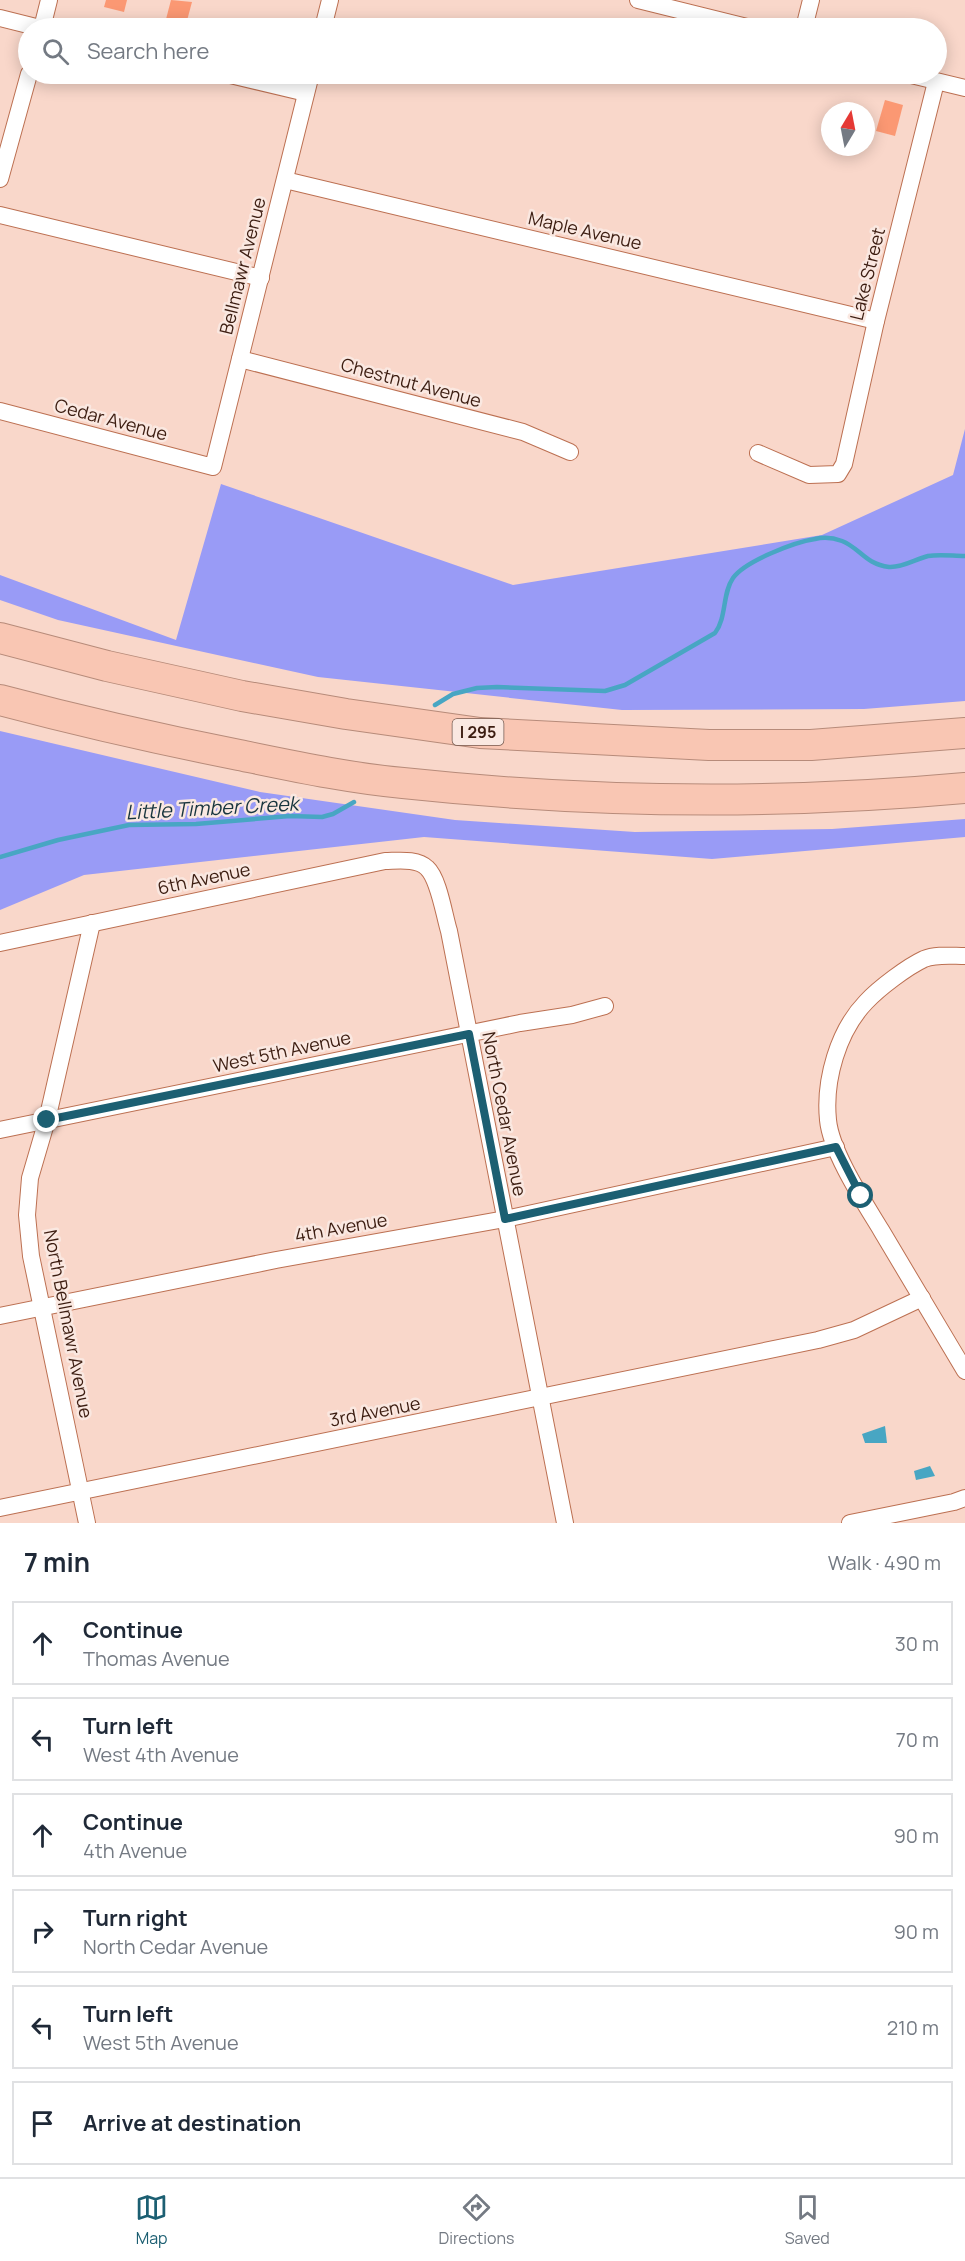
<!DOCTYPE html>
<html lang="en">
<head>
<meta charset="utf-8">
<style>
  :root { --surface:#fff; --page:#f2f2f3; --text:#1f2937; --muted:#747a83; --line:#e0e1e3; --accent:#1c5f72 }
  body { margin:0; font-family:Manrope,sans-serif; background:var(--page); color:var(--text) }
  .compass { position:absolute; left:821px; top:102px; width:54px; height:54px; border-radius:50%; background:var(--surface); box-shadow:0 3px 15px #0003; rotate:10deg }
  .stop { position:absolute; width:18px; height:18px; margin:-14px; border:4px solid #1c5f72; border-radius:50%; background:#fff }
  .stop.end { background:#1c5f72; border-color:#fff; box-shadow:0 2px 6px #0008 }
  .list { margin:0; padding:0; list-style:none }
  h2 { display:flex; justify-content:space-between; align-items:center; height:78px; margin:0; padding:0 24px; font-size:26px }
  h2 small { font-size:20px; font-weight:400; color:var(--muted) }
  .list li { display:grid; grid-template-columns:39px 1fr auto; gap:18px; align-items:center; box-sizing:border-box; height:84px; margin:0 12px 12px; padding:0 12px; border:2px solid var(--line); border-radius:0px }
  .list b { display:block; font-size:22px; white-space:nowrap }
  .list p { margin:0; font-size:20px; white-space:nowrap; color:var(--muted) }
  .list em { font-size:20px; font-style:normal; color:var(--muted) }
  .icon { flex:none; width:33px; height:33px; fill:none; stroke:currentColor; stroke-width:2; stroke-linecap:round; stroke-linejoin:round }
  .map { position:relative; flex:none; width:965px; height:1523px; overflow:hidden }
  .search { position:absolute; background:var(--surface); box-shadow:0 3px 15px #0003; left:18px; right:18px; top:18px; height:66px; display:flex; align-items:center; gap:15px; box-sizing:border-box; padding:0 21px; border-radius:33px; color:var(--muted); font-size:22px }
  .sheet { height:654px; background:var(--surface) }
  nav { display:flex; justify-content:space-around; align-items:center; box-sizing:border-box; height:84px; border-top:2px solid var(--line); background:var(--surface); font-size:16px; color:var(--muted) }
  nav a { display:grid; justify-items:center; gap:3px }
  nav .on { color:var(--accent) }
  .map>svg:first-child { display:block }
</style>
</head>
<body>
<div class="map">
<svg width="965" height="1523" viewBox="0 0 965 1523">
  <rect width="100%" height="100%" fill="#f9d7ca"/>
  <!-- forest -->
  <g fill="#999bf6">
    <path d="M965,429v272l-101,8 -242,1 -304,-33 -260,-57 -58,-20v-25l176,65 45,-156 292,101 309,-50 131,-60z"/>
    <path d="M0,731l260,61 195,28 180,12 197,-3 133,-10v18l-253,22 -288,-22 -340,38 -84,35z"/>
  </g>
  <!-- water -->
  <g fill="#48a6c3">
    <path d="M885,1426l2,17h-22l-3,-9z"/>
    <path d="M930,1466l5,10 -19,4 -2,-9z"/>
  </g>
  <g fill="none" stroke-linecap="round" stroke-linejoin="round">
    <!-- stream -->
    <g stroke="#48a6c3" stroke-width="4.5">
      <path d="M435,705l18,-11 24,-6 20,-1 108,4 20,-6 90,-52c12,-16 7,-39 18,-55 12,-17 62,-36 82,-39 8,-2 19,-1 27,2 18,7 23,23 47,26 13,1 27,-8 39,-11 12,-2 25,0 37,0"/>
      <path d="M0,857l58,-17 71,-15 67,-1 94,-8 32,1 11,-3 21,-12"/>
    </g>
  </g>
  <!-- building -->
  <g fill="#fb9873">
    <path d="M106,0h21l-3,12 -20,-5z"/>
    <path d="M171,0l21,2 -7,26 -20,-5z"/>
    <path d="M885,100l18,5 -8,31 -19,-5z"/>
  </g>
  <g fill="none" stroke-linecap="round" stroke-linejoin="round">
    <!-- street casing -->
    <g stroke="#bc7052" stroke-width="18">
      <g id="street">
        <path d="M638,0l113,28"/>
        <path d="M0,18l40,10"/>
        <path d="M42,28l7,-28"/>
        <path d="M323,28l7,-28"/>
        <path d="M804,28l7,-28"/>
        <path d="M226,74l80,19"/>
        <path d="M907,74l58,14"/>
        <path d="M0,179l29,-105"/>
        <path d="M285,180l591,141"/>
        <path d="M0,215l261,63"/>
        <path d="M240,359l283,73 47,20"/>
        <path d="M0,411l213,56 98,-393"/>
        <path d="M758,453l51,22 29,-1 6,-10 32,-143 60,-239"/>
        <path d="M0,943l385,-82c12,0 32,-3 42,7 12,11 17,47 22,63l116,592"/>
        <path d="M965,956c-13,0 -29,-2 -41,3 -17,8 -45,29 -58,43 -28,29 -42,78 -38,118 3,32 36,82 53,110 28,47 56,94 84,141"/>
        <path d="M0,1130l520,-107 52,-8 33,-9"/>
        <path d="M0,1316l276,-56 229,-41 331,-72"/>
        <path d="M0,1508l818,-168 36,-10 68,-32"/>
        <path d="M87,1523l-56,-267 -4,-41 3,-37 17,-58 45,-197"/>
        <path d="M850,1523l104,-21 11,-4"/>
      </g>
    </g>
    <!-- highway casing -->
    <g stroke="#b78b7a" stroke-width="32">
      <g id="highway">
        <path d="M0,638l107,28 135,30 104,18 134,19 229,12h102l154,-12"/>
        <path d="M0,700c79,21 158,39 239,55 54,11 109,23 164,28 187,20 375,22 562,5"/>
      </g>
    </g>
    <!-- street -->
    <use href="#street" stroke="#fff" stroke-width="16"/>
    <!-- highway -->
    <use href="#highway" stroke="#f9c6b3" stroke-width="30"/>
  </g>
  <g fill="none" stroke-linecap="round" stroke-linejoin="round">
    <!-- route -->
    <path stroke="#1c5f72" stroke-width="8" d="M47,1120l422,-86 36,185 331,-72 25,49"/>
  </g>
  <g text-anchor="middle" stroke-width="5" stroke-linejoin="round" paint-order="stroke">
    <!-- shield labels -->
    <rect fill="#fae8e1" stroke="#755a4f" stroke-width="1.5" x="452.5" y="719" width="51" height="26" rx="4.5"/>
    <g font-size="16" font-weight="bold" fill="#3c1d11">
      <text x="478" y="738">I 295</text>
    </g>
    <!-- street labels -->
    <g font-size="18" fill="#3c1d11" stroke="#fae8e1">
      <text transform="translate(585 231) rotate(13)" y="6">Maple Avenue</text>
      <text transform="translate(243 266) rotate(-76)" y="6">Bellmawr Avenue</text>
      <text transform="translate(868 274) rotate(-76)" y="6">Lake Street</text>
      <text transform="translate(411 383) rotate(15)" y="6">Chestnut Avenue</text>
      <text transform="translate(111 420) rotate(15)" y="6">Cedar Avenue</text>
      <text transform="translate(204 879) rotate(-12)" y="6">6th Avenue</text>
      <text transform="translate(282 1052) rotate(-12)" y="6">West 5th Avenue</text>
      <text transform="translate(504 1114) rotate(79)" y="6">North Cedar Avenue</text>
      <text transform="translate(341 1228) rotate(-10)" y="6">4th Avenue</text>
      <text transform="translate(68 1324) rotate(79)" y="6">North Bellmawr Avenue</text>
      <text transform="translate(375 1412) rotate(-11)" y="6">3rd Avenue</text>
    </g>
    <!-- water labels -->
    <g font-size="20" font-style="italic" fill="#18353e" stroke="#fae8e1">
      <text transform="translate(212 808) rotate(-3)" y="7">Little Timber Creek</text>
    </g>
  </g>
</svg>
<svg class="compass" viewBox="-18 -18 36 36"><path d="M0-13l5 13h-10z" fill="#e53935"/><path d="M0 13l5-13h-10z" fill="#747a83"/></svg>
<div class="stop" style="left:861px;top:1196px"></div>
<div class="stop end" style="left:47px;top:1120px"></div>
<div class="search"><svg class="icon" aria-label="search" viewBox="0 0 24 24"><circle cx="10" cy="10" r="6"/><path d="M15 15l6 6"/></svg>Search here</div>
</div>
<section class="sheet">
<h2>7 min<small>Walk · 490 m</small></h2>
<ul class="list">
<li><svg class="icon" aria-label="ahead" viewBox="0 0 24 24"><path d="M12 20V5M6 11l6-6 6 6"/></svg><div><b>Continue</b><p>Thomas Avenue</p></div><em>30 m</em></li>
<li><svg class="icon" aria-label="left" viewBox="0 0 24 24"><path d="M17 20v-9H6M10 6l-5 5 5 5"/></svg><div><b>Turn left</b><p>West 4th Avenue</p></div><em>70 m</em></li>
<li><svg class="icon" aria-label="ahead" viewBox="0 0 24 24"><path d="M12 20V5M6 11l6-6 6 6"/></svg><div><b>Continue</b><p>4th Avenue</p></div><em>90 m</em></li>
<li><svg class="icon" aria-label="right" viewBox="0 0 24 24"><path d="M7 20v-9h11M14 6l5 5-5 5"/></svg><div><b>Turn right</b><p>North Cedar Avenue</p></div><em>90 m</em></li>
<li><svg class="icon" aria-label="left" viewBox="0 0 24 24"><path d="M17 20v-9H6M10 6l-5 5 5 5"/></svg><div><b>Turn left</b><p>West 5th Avenue</p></div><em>210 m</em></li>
<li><svg class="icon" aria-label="arrive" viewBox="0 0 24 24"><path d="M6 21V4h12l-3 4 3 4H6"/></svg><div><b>Arrive at destination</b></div></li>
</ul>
</section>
<nav>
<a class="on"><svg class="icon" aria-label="map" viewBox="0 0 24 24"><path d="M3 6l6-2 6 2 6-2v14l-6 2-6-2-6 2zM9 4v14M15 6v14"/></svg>Map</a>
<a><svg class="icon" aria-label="directions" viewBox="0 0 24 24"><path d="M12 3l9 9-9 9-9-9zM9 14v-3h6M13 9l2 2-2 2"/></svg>Directions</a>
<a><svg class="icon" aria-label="saved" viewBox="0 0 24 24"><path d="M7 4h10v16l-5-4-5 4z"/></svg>Saved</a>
</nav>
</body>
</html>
